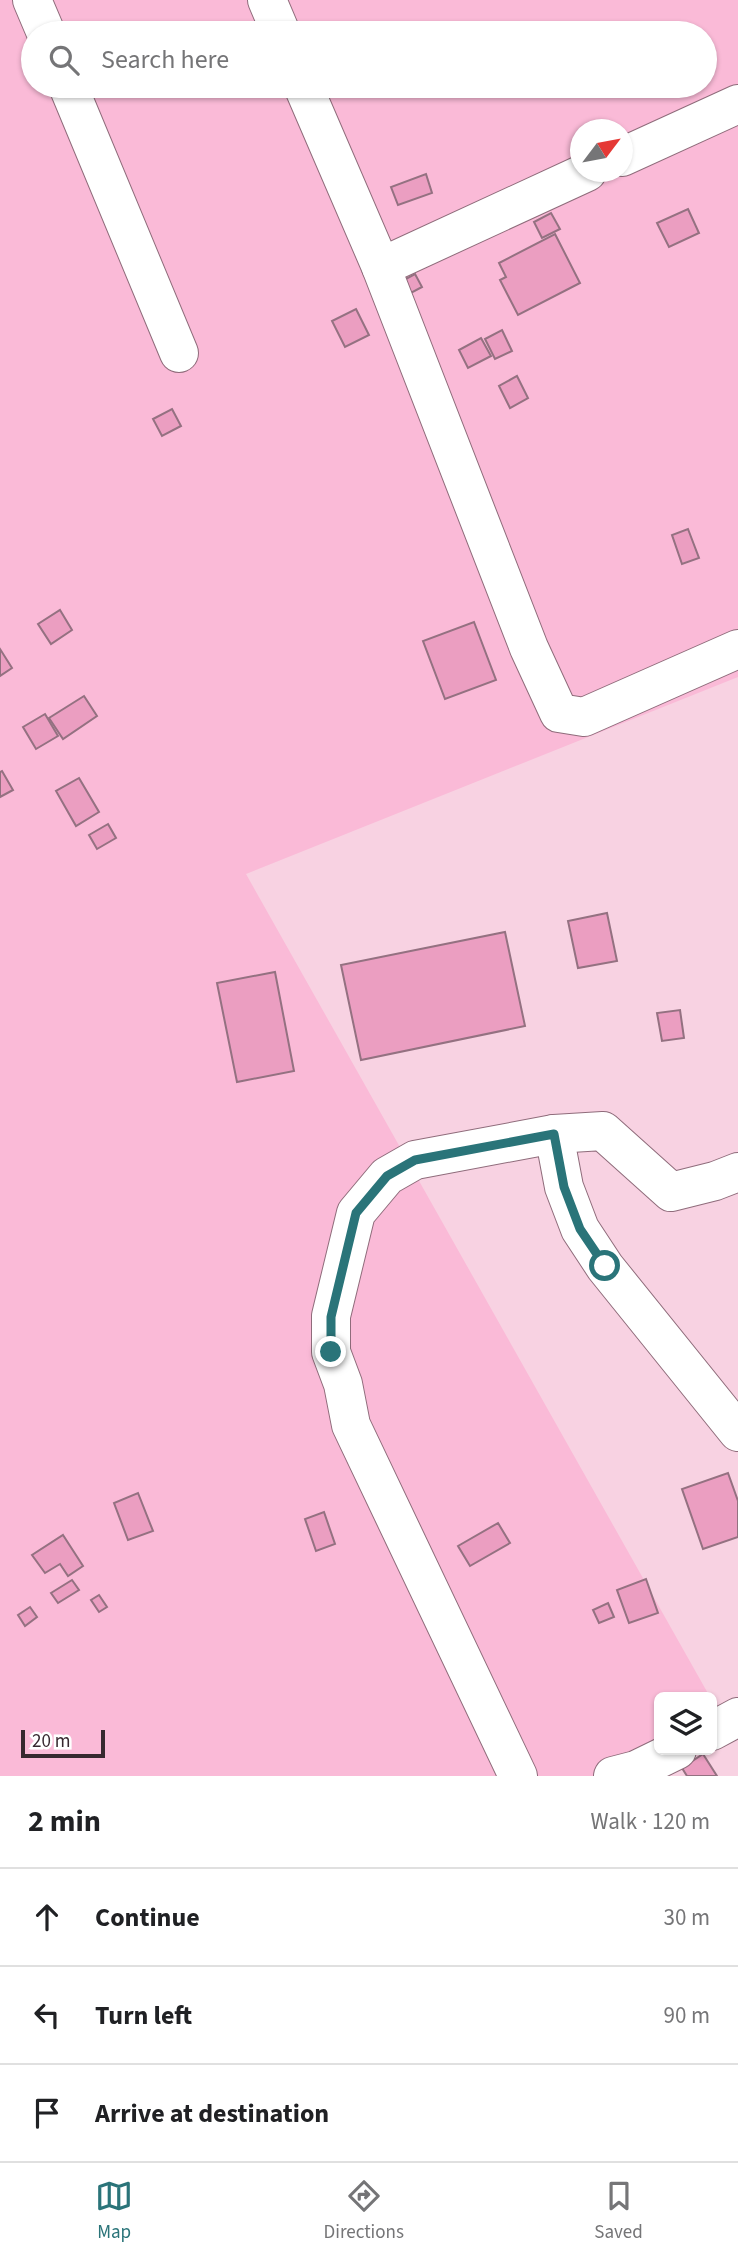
<!DOCTYPE html>
<html lang="en">
<head>
<meta charset="utf-8">
<style>
  :root { --surface:#fff; --page:#f2f2f2; --text:#202124; --muted:#757577; --line:#e0e0e0; --accent:#2a7479 }
  body { margin:0; font-family:"Source Sans 3",sans-serif; background:var(--page); color:var(--text) }
  .controls { position:absolute; right:21px; bottom:21px; display:grid; overflow:hidden; border-radius:10px; box-shadow:0 2px 5px #0004 }
  .controls button { width:63px; height:63px; display:grid; place-items:center; padding:0; border:0; border-bottom:2px solid var(--line); background:var(--surface); color:var(--text); font:35px sans-serif }
  .compass { position:absolute; left:570px; top:119px; width:63px; height:63px; border-radius:50%; background:var(--surface); box-shadow:0 2px 5px #0004; rotate:58deg }
  .scale { position:absolute; left:21px; bottom:18px; width:84px; box-sizing:border-box; padding-left:7px; border:4px solid #37282f; border-top:0; font-size:19px; line-height:24px; white-space:nowrap; color:#37282f; -webkit-text-stroke:5px #fff; paint-order:stroke }
  .stop { position:absolute; width:21px; height:21px; margin:-16px; border:5px solid #2a7479; border-radius:50%; background:#fff }
  .stop.end { background:#2a7479; border-color:#fff; box-shadow:0 2px 7px #0008 }
  .list { margin:0; padding:0; list-style:none }
  h2 { display:flex; justify-content:space-between; align-items:center; height:91px; margin:0; padding:0 28px; font-size:30px }
  h2 small { font-size:23px; font-weight:400; color:var(--muted) }
  .list li { display:grid; grid-template-columns:46px 1fr auto; gap:21px; align-items:center; box-sizing:border-box; height:98px; padding:0 28px; border-top:2px solid var(--line) }
  .list b { display:block; font-size:26px; white-space:nowrap }
  .list em { font-size:23px; font-style:normal; color:var(--muted) }
  .icon { flex:none; width:38px; height:38px; fill:none; stroke:currentColor; stroke-width:2; stroke-linecap:round; stroke-linejoin:round }
  .map { position:relative; flex:none; width:738px; height:1776px; overflow:hidden }
  .search { position:absolute; background:var(--surface); box-shadow:0 2px 5px #0004; left:21px; right:21px; top:21px; height:77px; display:flex; align-items:center; gap:18px; box-sizing:border-box; padding:0 24px; border-radius:38px; color:var(--muted); font-size:26px }
  .sheet { height:385px; background:var(--surface) }
  nav { display:flex; justify-content:space-around; align-items:center; box-sizing:border-box; height:98px; border-top:2px solid var(--line); background:var(--surface); font-size:19px; color:var(--muted) }
  nav a { display:grid; justify-items:center; gap:4px }
  nav .on { color:var(--accent) }
  .map>svg:first-child { display:block }
</style>
</head>
<body>
<div class="map">
<svg width="738" height="1776" viewBox="0 0 738 1776">
  <rect width="100%" height="100%" fill="#f8d2e2"/>
  <!-- green -->
  <path fill="#fabad7" fill-rule="evenodd" d="M0,0h738v677l-492,197 464,823h-51v53l-22,26h-637zM33,33h672v53h-672zM580,130h42v42h-42z"/>
  <!-- building -->
  <g fill="#eb9ec1" stroke="#947181" stroke-width="2">
    <path d="M426,174l6,19 -34,12 -7,-18z"/>
    <path d="M688,209l11,24 -30,14 -12,-24z"/>
    <path d="M551,213l9,16 -18,9 -8,-16z"/>
    <path d="M555,234l25,49 -62,32 -18,-35 6,-3 -7,-14z"/>
    <path d="M415,274l7,13 -13,7 -7,-13z"/>
    <path d="M356,309l13,26 -24,12 -13,-26z"/>
    <path d="M502,330l10,21 -17,8 -10,-20z"/>
    <path d="M481,338l10,18 -23,12 -9,-18z"/>
    <path d="M517,376l11,22 -18,10 -11,-22z"/>
    <path d="M172,409l9,17 -19,10 -9,-17z"/>
    <path d="M688,529l11,29 -17,6 -10,-29z"/>
    <path d="M60,610l12,20 -21,14 -13,-20z"/>
    <path d="M474,622l22,58 -51,19 -22,-58z"/>
    <path d="M0,649l12,19 -12,8z"/>
    <path d="M84,696l13,20 -34,23 -14,-21z"/>
    <path d="M45,714l13,22 -22,13 -13,-22z"/>
    <path d="M2,771l11,19 -13,7v-25z"/>
    <path d="M79,778l20,34 -23,14 -20,-35z"/>
    <path d="M108,824l8,14 -19,11 -8,-14z"/>
    <path d="M607,913l10,48 -39,7 -10,-47z"/>
    <path d="M505,932l20,94 -164,34 -20,-95z"/>
    <path d="M275,972l19,99 -57,11 -20,-99z"/>
    <path d="M680,1010l4,28 -22,3 -5,-28z"/>
    <path d="M728,1473l10,28v36l-35,12 -21,-60z"/>
    <path d="M138,1493l15,38 -25,9 -14,-37z"/>
    <path d="M324,1512l11,32 -19,7 -11,-32z"/>
    <path d="M498,1523l12,20 -40,23 -12,-20z"/>
    <path d="M63,1535l20,31 -15,10 -8,-12 -15,9 -13,-18z"/>
    <path d="M646,1579l12,34 -29,10 -12,-33z"/>
    <path d="M72,1580l7,10 -21,13 -7,-10z"/>
    <path d="M99,1595l8,12 -8,5 -8,-12z"/>
    <path d="M608,1603l6,14 -15,6 -6,-13z"/>
    <path d="M30,1607l7,10 -12,9 -7,-11z"/>
    <path d="M703,1754l14,22h-30l-5,-8z"/>
  </g>
  <g fill="none" stroke-linecap="round" stroke-linejoin="round">
    <!-- minor casing -->
    <g stroke="#8f6c7b" stroke-width="40">
      <g id="minor">
        <path d="M32,0l14,33"/>
        <path d="M267,0l14,33"/>
        <path d="M68,86l111,267"/>
        <path d="M303,86l78,181 148,381 30,65 25,4 154,-68"/>
        <path d="M622,157l116,-53"/>
        <path d="M381,267l206,-95"/>
        <path d="M554,1134l10,53 16,42 25,38 133,165"/>
        <path d="M712,1731l26,-14"/>
        <path d="M518,1776l-167,-351 -8,-41 -12,-32v-36l25,-103 31,-37 28,-16 139,-26 49,-3 68,61 44,-11 23,-9"/>
        <path d="M613,1776l23,-6 41,-20"/>
      </g>
    </g>
    <!-- minor -->
    <use href="#minor" stroke="#fff" stroke-width="38"/>
  </g>
  <g fill="none" stroke-linecap="round" stroke-linejoin="round">
    <!-- route -->
    <path stroke="#2a7479" stroke-width="9" d="M331,1352v-35l25,-104 31,-37 28,-16 139,-26 10,53 16,42 25,37"/>
  </g>
</svg>
<div class="controls">
<button><svg class="icon" aria-label="layers" viewBox="0 0 24 24"><path d="M12 4l9 5-9 5-9-5zM3 14l9 5 9-5"/></svg></button>
</div>
<svg class="compass" viewBox="-18 -18 36 36"><path d="M0-13l5 13h-10z" fill="#e53935"/><path d="M0 13l5-13h-10z" fill="#757577"/></svg>
<div class="scale">20 m</div>
<div class="stop" style="left:605px;top:1266px"></div>
<div class="stop end" style="left:331px;top:1352px"></div>
<div class="search"><svg class="icon" aria-label="search" viewBox="0 0 24 24"><circle cx="10" cy="10" r="6"/><path d="M15 15l6 6"/></svg>Search here</div>
</div>
<section class="sheet">
<h2>2 min<small>Walk · 120 m</small></h2>
<ul class="list">
<li><svg class="icon" aria-label="ahead" viewBox="0 0 24 24"><path d="M12 20V5M6 11l6-6 6 6"/></svg><div><b>Continue</b></div><em>30 m</em></li>
<li><svg class="icon" aria-label="left" viewBox="0 0 24 24"><path d="M17 20v-9H6M10 6l-5 5 5 5"/></svg><div><b>Turn left</b></div><em>90 m</em></li>
<li><svg class="icon" aria-label="arrive" viewBox="0 0 24 24"><path d="M6 21V4h12l-3 4 3 4H6"/></svg><div><b>Arrive at destination</b></div></li>
</ul>
</section>
<nav>
<a class="on"><svg class="icon" aria-label="map" viewBox="0 0 24 24"><path d="M3 6l6-2 6 2 6-2v14l-6 2-6-2-6 2zM9 4v14M15 6v14"/></svg>Map</a>
<a><svg class="icon" aria-label="directions" viewBox="0 0 24 24"><path d="M12 3l9 9-9 9-9-9zM9 14v-3h6M13 9l2 2-2 2"/></svg>Directions</a>
<a><svg class="icon" aria-label="saved" viewBox="0 0 24 24"><path d="M7 4h10v16l-5-4-5 4z"/></svg>Saved</a>
</nav>
</body>
</html>
